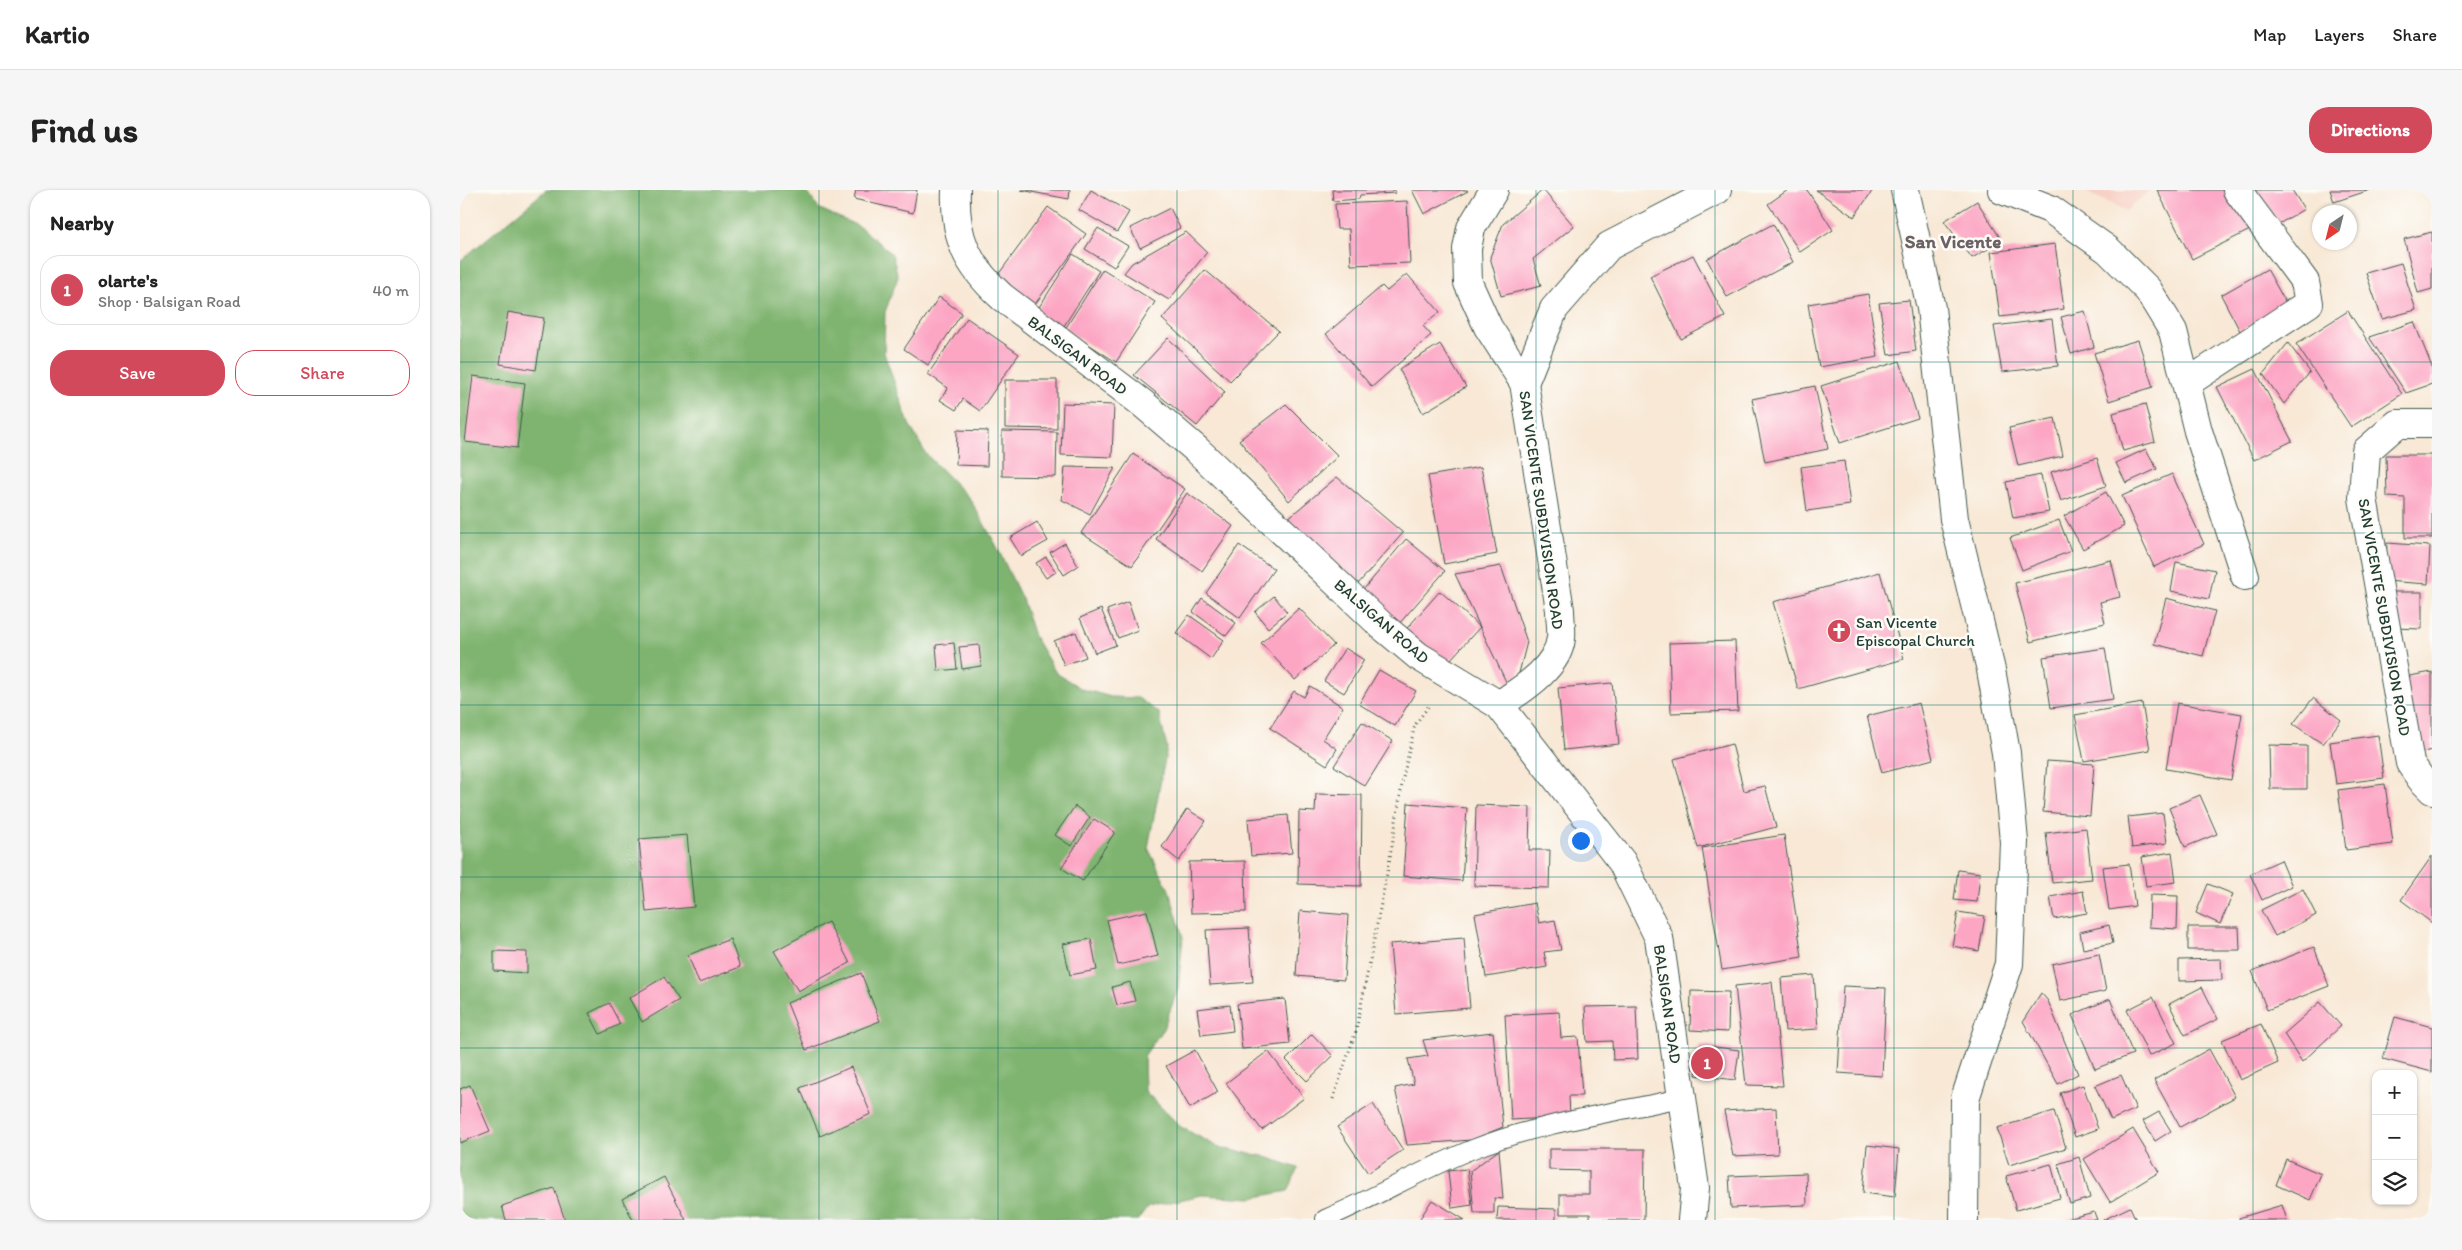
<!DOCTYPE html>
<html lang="en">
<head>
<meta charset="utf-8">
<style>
  :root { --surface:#fff; --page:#f6f6f6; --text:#222; --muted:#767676; --line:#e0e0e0; --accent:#d1495b }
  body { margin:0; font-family:Itim,sans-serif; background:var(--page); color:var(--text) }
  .controls { position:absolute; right:15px; bottom:15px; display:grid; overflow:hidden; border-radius:10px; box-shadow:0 1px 4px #0004 }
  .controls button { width:45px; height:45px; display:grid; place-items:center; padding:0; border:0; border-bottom:1px solid var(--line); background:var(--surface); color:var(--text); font:25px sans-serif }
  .compass { position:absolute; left:1852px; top:15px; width:45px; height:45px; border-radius:50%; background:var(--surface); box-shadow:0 1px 4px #0004; rotate:215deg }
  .you { position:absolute; left:1120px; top:650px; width:18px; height:18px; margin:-12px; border:4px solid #fff; border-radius:50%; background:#1a73e8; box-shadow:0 0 0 8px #1a73e833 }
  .badge { display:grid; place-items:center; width:32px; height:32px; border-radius:50%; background:var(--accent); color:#fff; font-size:16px; font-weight:700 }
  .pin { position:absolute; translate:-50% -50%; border:2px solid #fff; box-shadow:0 1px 5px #0006 }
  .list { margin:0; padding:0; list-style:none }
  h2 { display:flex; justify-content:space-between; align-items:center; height:65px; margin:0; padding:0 20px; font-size:21px }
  h2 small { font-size:16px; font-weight:400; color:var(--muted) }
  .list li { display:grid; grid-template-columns:32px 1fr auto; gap:15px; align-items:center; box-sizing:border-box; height:70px; margin:0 10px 10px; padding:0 10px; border:1px solid var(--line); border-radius:20px }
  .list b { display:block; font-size:19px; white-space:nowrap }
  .list p { margin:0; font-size:16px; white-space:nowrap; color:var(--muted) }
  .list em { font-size:16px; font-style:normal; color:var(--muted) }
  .actions { display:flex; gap:10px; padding:15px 20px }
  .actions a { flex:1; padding:11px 0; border:1px solid var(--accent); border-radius:20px; text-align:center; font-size:18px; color:var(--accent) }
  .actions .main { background:var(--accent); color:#fff }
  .icon { flex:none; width:28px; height:28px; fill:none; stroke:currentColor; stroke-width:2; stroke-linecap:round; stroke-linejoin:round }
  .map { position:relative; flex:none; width:1972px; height:1030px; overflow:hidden; border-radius:20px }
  header { display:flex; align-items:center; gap:30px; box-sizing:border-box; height:70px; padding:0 25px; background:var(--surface); border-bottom:1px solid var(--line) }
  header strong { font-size:24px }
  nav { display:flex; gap:28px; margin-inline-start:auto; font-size:18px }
  .intro { display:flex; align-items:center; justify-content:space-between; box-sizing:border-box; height:120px; padding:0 30px }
  h1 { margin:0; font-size:35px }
  .button { padding:12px 22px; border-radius:20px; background:var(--accent); color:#fff; font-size:18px; font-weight:700 }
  main { display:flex; gap:30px; padding:0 30px }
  aside { flex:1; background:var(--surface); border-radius:20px; box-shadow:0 1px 4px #0004 }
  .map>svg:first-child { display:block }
</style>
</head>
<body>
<header>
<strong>Kartio</strong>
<nav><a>Map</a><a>Layers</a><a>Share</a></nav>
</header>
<div class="intro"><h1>Find us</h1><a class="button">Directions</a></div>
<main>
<aside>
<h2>Nearby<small></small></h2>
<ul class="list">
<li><span class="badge">1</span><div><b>olarte's</b><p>Shop · Balsigan Road</p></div><em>40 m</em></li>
</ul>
<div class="actions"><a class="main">Save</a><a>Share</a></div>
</aside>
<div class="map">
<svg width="1972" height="1030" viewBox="0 0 1972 1030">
  <rect width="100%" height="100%" fill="#fdfcf7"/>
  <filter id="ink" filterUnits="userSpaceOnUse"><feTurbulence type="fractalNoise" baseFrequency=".02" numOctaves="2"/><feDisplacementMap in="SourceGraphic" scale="10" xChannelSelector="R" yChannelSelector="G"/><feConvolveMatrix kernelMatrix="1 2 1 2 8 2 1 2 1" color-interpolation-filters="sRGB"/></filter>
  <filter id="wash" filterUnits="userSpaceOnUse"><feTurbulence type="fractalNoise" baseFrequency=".0096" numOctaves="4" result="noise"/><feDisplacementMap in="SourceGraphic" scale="20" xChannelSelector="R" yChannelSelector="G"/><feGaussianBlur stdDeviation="1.12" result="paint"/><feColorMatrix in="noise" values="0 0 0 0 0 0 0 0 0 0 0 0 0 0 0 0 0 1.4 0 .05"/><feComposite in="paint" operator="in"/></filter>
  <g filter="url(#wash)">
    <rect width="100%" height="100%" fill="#f8e8d5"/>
    <!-- built -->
    <path fill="#f7d1c6" d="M1622,0h68l-24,21z"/>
    <!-- forest -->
    <path fill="#7fb46f" stroke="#4f7852" d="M86,0h260l12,18 42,19 32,27 6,23 -13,35 -1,41 25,71 17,30 44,45 26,46 26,54 12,37 22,37 26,16 29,8 27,1 21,15 8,35 -19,100 21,42 14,47 -5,52 -15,40 -19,27 1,35 36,36 39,21 43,8 35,12 -10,23 -37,7 -49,-3 -54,12 -10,13h-678v-959z"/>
    <g id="blocks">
      <!-- building -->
      <g fill="#fca6c4">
        <path d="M396,0h61l-4,23 -59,-14z"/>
        <path d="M561,0h49l-1,9z"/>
        <path d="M631,0l38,22 -12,20 -38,-22z"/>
        <path d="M872,0h63v3l-35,2 -1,4 -26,2z"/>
        <path d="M952,0h55l1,1 -44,23z"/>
        <path d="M1083,0l31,36 -41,33 8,27 -40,10 -11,-39 13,-33z"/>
        <path d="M1328,0h19l26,40 -33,22 -32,-48z"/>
        <path d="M1356,0h57l-19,27z"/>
        <path d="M1697,0h77l20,38 -62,31z"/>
        <path d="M1782,0h50l12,19 -37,22z"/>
        <path d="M1870,0h40l-36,12z"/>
        <path d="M947,11l3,62 -59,2 -2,-36h-12l-2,-25z"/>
        <path d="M1517,11l25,40 -30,17 -28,-37z"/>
        <path d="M588,17l38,27 -56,77 -38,-28z"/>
        <path d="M710,18l10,20 -40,20 -10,-20z"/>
        <path d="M1313,34l20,38 -66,35 -20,-38z"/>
        <path d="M638,38l30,18 -14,21 -29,-18z"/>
        <path d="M726,42l21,20 -38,48 -45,-27 8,-10z"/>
        <path d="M1972,42v57l-14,4 -14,-54z"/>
        <path d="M1595,54l9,65 -64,8 -9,-65z"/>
        <path d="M613,64l26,17 -37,58 -26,-17z"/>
        <path d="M1233,65l32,62 -44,22 -31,-63z"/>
        <path d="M1941,73l15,47 -34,9 -16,-46z"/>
        <path d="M643,79l52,33 -39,60 -51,-33z"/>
        <path d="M1807,79l20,36 -47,26 -19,-36z"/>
        <path d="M745,80l74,61 -49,50 -68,-62z"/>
        <path d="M947,84l33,38 -17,14 8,9 -59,52 -46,-53 56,-48 5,5z"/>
        <path d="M1408,104l10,63 -59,10 -11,-63z"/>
        <path d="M479,107l23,16 -34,52 -24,-16z"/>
        <path d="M1449,110l7,51 -28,4 -9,-52z"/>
        <path d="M1625,121l9,36 -23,7 -10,-37z"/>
        <path d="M1888,121l54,83 -51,33 -55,-83z"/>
        <path d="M48,122l36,6 -8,52 -36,-6z"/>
        <path d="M507,128l52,36 -39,57 -17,-12 -7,11 -16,-10 8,-12 -20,-14z"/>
        <path d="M1592,129l6,47 -56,6 -8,-46z"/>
        <path d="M1954,132l18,45v17l-26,9 -37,-56z"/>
        <path d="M708,148l57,54 -28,34 -63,-51z"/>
        <path d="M1678,150l15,47 -44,14 -15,-48z"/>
        <path d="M1828,153l22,29 -26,32 -21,-30z"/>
        <path d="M980,154l26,43 -43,26 -24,-44z"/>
        <path d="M1440,171l18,57 -78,25 -19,-57z"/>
        <path d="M1795,179l37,72 -38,19 -37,-73z"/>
        <path d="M13,186l52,7 -8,65 -52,-6z"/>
        <path d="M545,190h52v49l-52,-1z"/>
        <path d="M1355,196l13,63 -63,13 -13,-63z"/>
        <path d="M603,213l51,2 -2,52 -51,-2z"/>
        <path d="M826,214l52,52 -49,45 -50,-61z"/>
        <path d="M1685,214l10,38 -32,9 -10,-38z"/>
        <path d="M1595,228l8,38 -45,10 -9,-38z"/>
        <path d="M497,240l31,1 -1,35 -31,-1z"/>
        <path d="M542,241l55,1 -1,45 -54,-1z"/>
        <path d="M1686,259l11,20 -31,14 -10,-20z"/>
        <path d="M673,264l52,35 -53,77 -51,-33z"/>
        <path d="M1926,265h46v83h-27v-40l-18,-1z"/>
        <path d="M1637,268l9,28 -45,15 -10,-29z"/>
        <path d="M1384,271l6,44 -43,6 -6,-44z"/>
        <path d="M605,277l50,1 -25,46 -28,-14z"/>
        <path d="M1021,277l16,87 -53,10 -16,-88z"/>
        <path d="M1712,284l32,70 -50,23 -32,-71z"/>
        <path d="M1581,285l8,37 -36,6 -7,-36z"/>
        <path d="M877,287l66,56 -46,52 -70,-66z"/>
        <path d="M1646,302l18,34 -41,23 -19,-33z"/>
        <path d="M727,303l46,33 -31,45 -46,-32z"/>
        <path d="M1599,330l12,31 -49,19 -12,-32z"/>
        <path d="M577,332l11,19 -27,15 -11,-18z"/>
        <path d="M946,349l39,32 -47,54 -35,-35z"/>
        <path d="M605,353l13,23 -14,9 -14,-23z"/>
        <path d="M1927,353l43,3 -2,38 -43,-3z"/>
        <path d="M779,355l35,24 -34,49 -34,-25z"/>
        <path d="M586,367l10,15 -10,6 -10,-15z"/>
        <path d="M1651,370l9,37 -20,5 5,21 -75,19 -15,-59z"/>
        <path d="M1716,372l39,8 -6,29 -38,-8z"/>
        <path d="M1041,376l26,76 -8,31 -11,13 -53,-112z"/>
        <path d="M1420,382l24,87 -106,30 -25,-87z"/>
        <path d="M980,401l40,36 -39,43 -40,-35z"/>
        <path d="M1932,402h30v37l-29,-1z"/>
        <path d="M814,406l13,16 -19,16 -13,-16z"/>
        <path d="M742,408l34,25 -10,13 -33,-24z"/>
        <path d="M1706,408l49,13 -12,45 -49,-12z"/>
        <path d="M668,412l10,28 -20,8 -11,-28z"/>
        <path d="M839,418l35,37 -39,35 -34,-37z"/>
        <path d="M641,419l15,36 -21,8 -15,-35z"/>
        <path d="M729,425l35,25 -13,19 -35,-26z"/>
        <path d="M616,442l10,25 -22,8 -10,-24z"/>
        <path d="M1275,451l3,70 -67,2 -2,-70z"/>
        <path d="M494,453l3,26 -19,2 -2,-26z"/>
        <path d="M519,455l2,21 -19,3 -3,-22z"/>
        <path d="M885,458l19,12 -20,33 -20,-12z"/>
        <path d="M1645,458l8,51 -62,9 -8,-51z"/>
        <path d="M919,480l37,21 -21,35 -36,-22z"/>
        <path d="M1972,482v78l-13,3 -15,-76z"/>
        <path d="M1152,493l7,61 -55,6 -6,-62z"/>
        <path d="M850,496l33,21 -20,32 14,10 -10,16 -57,-37 24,-37 10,6z"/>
        <path d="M1853,508l28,22 -18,24 -30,-20z"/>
        <path d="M1459,513l14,56 -51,14 -15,-57z"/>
        <path d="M1682,513l8,47 -66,11 -9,-46z"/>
        <path d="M1717,513l65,11 -11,66 -65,-11z"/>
        <path d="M902,532l31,19 -28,45 -31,-20z"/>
        <path d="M1918,545l6,43 -48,6 -6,-42z"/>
        <path d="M1272,554l12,47 21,-5 11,41 -78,21 -24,-89z"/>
        <path d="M1809,555l38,1v43h-37z"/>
        <path d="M1587,571l47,3 -4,52 -47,-4z"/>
        <path d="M1925,594l8,60 -47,6 -8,-60z"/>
        <path d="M856,604l46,1 -1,91 -63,-2 1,-73 16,1z"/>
        <path d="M1740,605l17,39 -32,13 -16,-39z"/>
        <path d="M948,613l59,5 -5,73 -59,-5z"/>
        <path d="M1016,615l54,2 -1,43h21l-1,38 -75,-2z"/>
        <path d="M615,616l15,11 -19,29 -16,-11z"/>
        <path d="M727,619l19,12 -27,40 -17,-14z"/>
        <path d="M1703,623l4,30 -35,5 -4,-31z"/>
        <path d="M828,625l4,38 -41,3 -3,-37z"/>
        <path d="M634,629l21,13 -32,49 -22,-13z"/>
        <path d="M1626,638l6,51 -40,4 -6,-50z"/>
        <path d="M227,645l7,72 -48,5 -7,-73z"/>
        <path d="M1324,645l18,122 -80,13 -20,-122z"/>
        <path d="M1712,662l4,30 -30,4 -4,-29z"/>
        <path d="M1972,666v67l-31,-23z"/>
        <path d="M1821,670l11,26 -30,14 -12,-26z"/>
        <path d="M785,671l1,51 -55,1 -2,-51z"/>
        <path d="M1669,674l6,42 -26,4 -6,-43z"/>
        <path d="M1498,680l22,3 -3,29 -23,-2z"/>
        <path d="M1748,694l25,10 -13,30 -24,-11z"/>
        <path d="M1843,699l13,26 -41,21 -14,-26z"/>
        <path d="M1623,701l4,22 -33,6 -4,-22z"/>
        <path d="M1690,705l28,1 -1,33 -28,-2z"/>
        <path d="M1075,713l4,20 16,-3 6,30 -17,2 3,15 -61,10 -11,-63z"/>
        <path d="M687,721l11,45 -40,9 -11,-45z"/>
        <path d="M840,721l48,4 -4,65 -48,-4z"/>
        <path d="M1498,722l27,4 -6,35 -27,-5z"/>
        <path d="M368,732l22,41 -52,28 -24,-40z"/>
        <path d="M1649,735l4,18 -30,6 -3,-17z"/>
        <path d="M1728,737h51l1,23h-52z"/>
        <path d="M789,738l4,54 -43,3 -4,-55z"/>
        <path d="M1004,748l6,70 -74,6 -6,-70z"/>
        <path d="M270,749l10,28 -41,16 -11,-28z"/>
        <path d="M631,749l6,31 -27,5 -7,-31z"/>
        <path d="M1854,757l15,39 -62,24 -15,-39z"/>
        <path d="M34,761l33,1v21l-33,-2z"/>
        <path d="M1639,764l7,37 -46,10 -8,-37z"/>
        <path d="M1761,769l1,21 -43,1v-21z"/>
        <path d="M401,783l19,48 -74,29 -19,-47z"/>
        <path d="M1354,785l4,54 -33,2 -4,-53z"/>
        <path d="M204,787l15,23 -37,22 -13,-24z"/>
        <path d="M670,792l5,19 -18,4 -5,-18z"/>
        <path d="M1312,792l11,104 -37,-1 -11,-99z"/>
        <path d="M1383,796l43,2 -4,88 -44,-3z"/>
        <path d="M1742,797l16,32 -33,16 -16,-31z"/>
        <path d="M1231,801l38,1 -1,40 -38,-2z"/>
        <path d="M1581,803l7,8 30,73 -20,10 -35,-63z"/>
        <path d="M1693,807l23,46 -27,13 -22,-46z"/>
        <path d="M825,809l5,45 -48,5 -5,-45z"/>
        <path d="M1650,809l23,55 -38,15 -23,-54z"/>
        <path d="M1860,812l21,24 -39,36 -18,-28z"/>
        <path d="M149,813l11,21 -20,10 -11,-21z"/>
        <path d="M770,815l3,26 -32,4 -4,-26z"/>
        <path d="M1176,816l2,53 -25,1 -1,-19 -25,1 -2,-35z"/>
        <path d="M1099,822l2,26 17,-1 4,59h-13l1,21 -59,3 -6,-105z"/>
        <path d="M1935,827l37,10v45l-49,-13z"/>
        <path d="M1801,834l17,39 -38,17 -18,-40z"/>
        <path d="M1033,842l10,95 -32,13 -64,5 -12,-57 19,-4 -6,-25 20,-3 -5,-16z"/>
        <path d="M852,844l21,22 -26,25 -21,-21z"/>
        <path d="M1240,855l39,5 -4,30 -39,-5z"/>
        <path d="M1749,859l26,48 -55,30 -26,-47z"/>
        <path d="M735,860l23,42 -28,16 -24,-42z"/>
        <path d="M808,861l36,47 -42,32 -36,-47z"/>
        <path d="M391,877l20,47 -51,22 -20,-48z"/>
        <path d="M1661,885l15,34 -25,11 -16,-34z"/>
        <path d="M10,895l20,46 -30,12v-54z"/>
        <path d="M1623,895l15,44 -23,8 -15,-44z"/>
        <path d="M913,914l30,46 -35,23 -31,-46z"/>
        <path d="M1316,918l2,46 -45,2 -9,-45z"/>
        <path d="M1594,921l12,37 -57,17 -12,-37z"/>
        <path d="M1699,922l12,19 -16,10 -12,-20z"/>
        <path d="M1673,939l26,43 -49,30 -26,-43z"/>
        <path d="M1407,955l32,4 -4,48 -32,-4z"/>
        <path d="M1089,959h96l-1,71h-54v-6h-30v-20h29v-23l-40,-1z"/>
        <path d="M1039,960l4,49 -9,-1v15h-20l-4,-42z"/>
        <path d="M1619,967l11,41 -20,6 -12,-40z"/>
        <path d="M1826,969l35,15 -11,26 -34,-15z"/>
        <path d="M1591,974l9,34 -44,12 -10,-34z"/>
        <path d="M1007,979l5,36 -20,3 -4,-37z"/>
        <path d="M1346,983l1,32 -76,3 -2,-32z"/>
        <path d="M204,987l22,43h-53l-11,-21z"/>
        <path d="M94,998l11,32h-59l-4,-14z"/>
        <path d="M972,1010l33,20h-46z"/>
        <path d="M1822,1015l5,15h-48v-2z"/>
        <path d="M1038,1017l58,2v11h-59z"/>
        <path d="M1670,1017l6,13h-33z"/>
        <path d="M1634,1022l3,8h-30v-1z"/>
      </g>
    </g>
  </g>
  <g filter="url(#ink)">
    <use href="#blocks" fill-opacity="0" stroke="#40574c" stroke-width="1"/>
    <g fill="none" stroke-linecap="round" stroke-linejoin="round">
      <!-- lane casing -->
      <g stroke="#40574c" stroke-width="20">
        <path id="lane" d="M865,1029c50,-21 97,-50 148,-70 66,-26 139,-36 208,-51"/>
      </g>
      <!-- street casing -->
      <g stroke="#40574c" stroke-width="30">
        <g id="street">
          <path d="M1034,0l-23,38 -4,21 1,34 20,44 36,56 36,227c0,9 2,19 1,28 -3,30 -40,52 -62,67"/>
          <path d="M1445,0l26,118 23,211 37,151 15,83 8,89 -5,122 -44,135 -1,121"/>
          <path d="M1542,0l48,19 58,41 40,40 25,41 25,100 47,145"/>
          <path d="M1064,193l30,-74 55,-63 108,-56"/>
          <path d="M1727,193l122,-80 -4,-21 -68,-92"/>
          <path d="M1972,234h-35l-31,27 -3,47 47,265 11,16 11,11"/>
        </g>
      </g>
      <!-- secondary casing -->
      <g stroke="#40574c" stroke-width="30">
        <path id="secondary" d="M496,0c-2,48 11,75 46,107l140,106 55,47 185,176 36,30 81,49 123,157 37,76 36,250 -3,32"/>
      </g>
      <!-- path -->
      <path stroke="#40574c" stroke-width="3" stroke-dasharray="1 4" stroke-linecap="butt" d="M873,909l23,-68 34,-173 13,-80 12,-53 15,-21"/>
      <!-- lane -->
      <use href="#lane" stroke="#fff" stroke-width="18"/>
      <!-- street -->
      <use href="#street" stroke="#fff" stroke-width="28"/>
      <!-- secondary -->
      <use href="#secondary" stroke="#fff" stroke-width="28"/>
    </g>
  </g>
  <!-- grid -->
  <path fill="none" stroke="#0f766e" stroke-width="1" stroke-opacity="0.55" d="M179,0v1030M359,0v1030M538,0v1030M717,0v1030M896,0v1030M1076,0v1030M1255,0v1030M1434,0v1030M1613,0v1030M1793,0v1030M0,172h1972M0,343h1972M0,515h1972M0,687h1972M0,858h1972"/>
  <!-- icons -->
  <defs>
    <g id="church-disc" transform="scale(1.25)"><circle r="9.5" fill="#d1495b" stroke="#fdfcf7"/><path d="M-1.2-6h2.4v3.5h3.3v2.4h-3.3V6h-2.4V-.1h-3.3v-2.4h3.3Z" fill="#fff"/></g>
  </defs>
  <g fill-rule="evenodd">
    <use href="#church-disc" x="1379" y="441"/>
  </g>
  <g text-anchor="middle" stroke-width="5" stroke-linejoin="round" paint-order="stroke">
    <!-- street labels -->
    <g font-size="16" fill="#1f3d34" stroke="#fdfcf7">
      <text transform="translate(618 165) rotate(37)" y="6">BALSIGAN ROAD</text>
      <text transform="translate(1082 320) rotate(82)" y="6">SAN VICENTE SUBDIVISION ROAD</text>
      <text transform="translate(1925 427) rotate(80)" y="6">SAN VICENTE SUBDIVISION ROAD</text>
      <text transform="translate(922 431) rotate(41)" y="6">BALSIGAN ROAD</text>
      <text transform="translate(1208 814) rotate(82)" y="6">BALSIGAN ROAD</text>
    </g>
    <!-- poi labels -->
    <g font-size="16" fill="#1f3d34" stroke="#fdfcf7" text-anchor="start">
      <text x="1396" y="438">San Vicente<tspan x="1396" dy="18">Episcopal Church</tspan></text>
    </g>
    <!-- quarter labels -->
    <g font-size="19" font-weight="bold" fill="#6c6266" stroke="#fdfcf7">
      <text x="1493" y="58">San Vicente</text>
    </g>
  </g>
</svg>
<div class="controls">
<button>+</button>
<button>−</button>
<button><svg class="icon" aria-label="layers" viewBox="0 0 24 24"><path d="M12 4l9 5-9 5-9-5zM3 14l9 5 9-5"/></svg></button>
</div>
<svg class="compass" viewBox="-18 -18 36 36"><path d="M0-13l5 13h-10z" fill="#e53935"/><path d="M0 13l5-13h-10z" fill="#767676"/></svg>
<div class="you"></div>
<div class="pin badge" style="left:1247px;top:873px">1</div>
</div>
</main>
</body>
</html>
